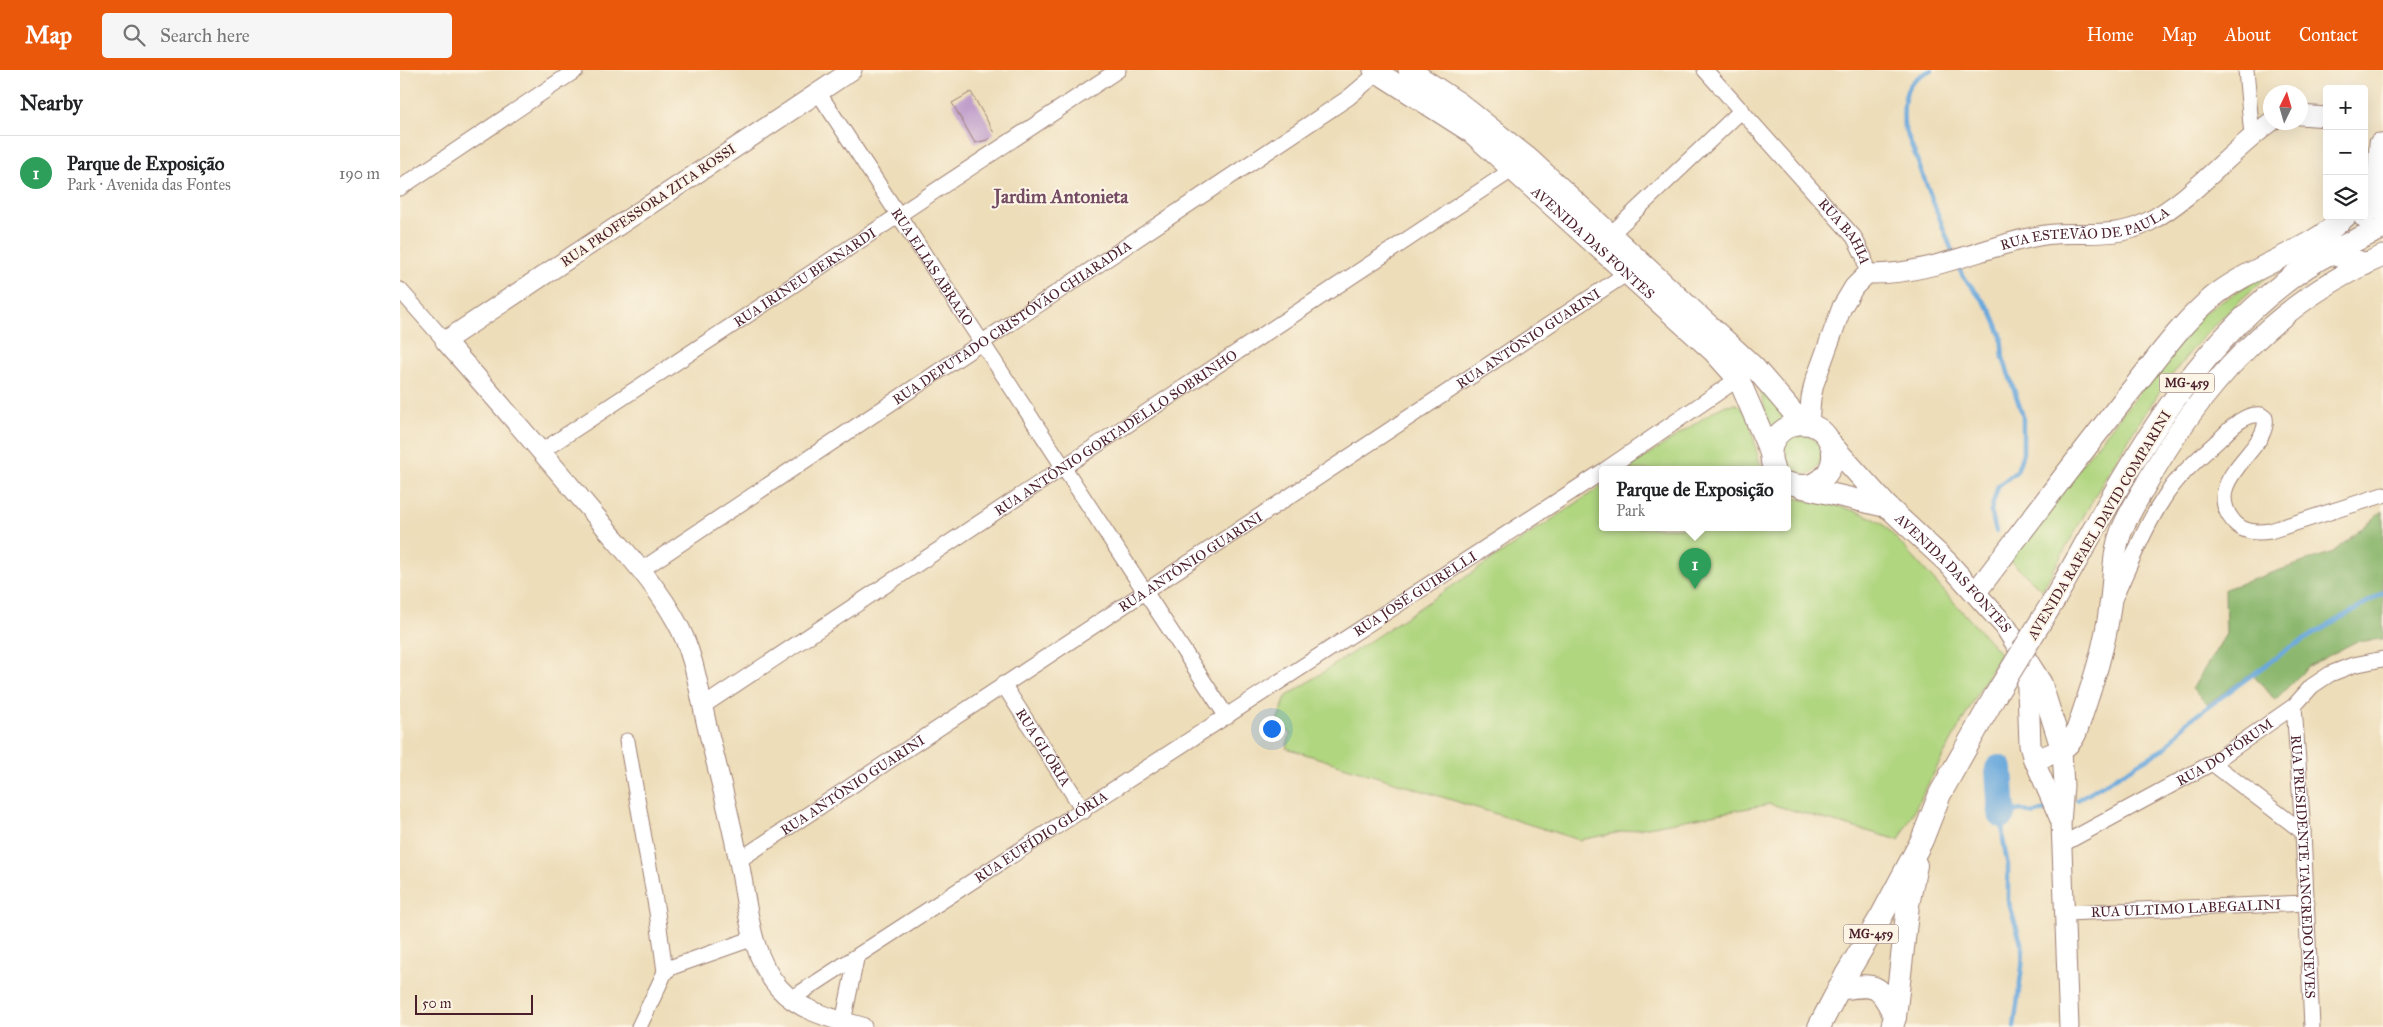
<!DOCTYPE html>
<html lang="en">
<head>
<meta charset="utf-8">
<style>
  :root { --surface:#fff; --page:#f6f6f6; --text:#202124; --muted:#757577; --line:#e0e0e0; --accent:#ea580c }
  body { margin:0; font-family:"IM FELL Great Primer",serif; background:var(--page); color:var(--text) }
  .controls { position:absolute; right:15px; top:15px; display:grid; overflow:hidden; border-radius:5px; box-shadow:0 5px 20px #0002 }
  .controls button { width:45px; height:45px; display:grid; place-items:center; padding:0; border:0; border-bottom:1px solid var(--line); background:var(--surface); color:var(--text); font:25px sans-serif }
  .compass { position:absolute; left:1863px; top:15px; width:45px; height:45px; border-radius:50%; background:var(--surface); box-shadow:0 5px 20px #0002; rotate:5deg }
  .scale { position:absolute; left:15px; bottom:12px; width:118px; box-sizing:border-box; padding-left:5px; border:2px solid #4a1f2b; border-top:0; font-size:14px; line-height:18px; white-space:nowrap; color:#4a1f2b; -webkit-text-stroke:4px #fcf5e5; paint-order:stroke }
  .you { position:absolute; left:871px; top:658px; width:18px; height:18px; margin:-12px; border:4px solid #fff; border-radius:50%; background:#1a73e8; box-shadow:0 0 0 8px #1a73e833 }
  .badge { display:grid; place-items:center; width:32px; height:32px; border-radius:50%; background:var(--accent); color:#fff; font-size:16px; font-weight:700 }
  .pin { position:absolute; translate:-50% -41px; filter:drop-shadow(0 1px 2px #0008) }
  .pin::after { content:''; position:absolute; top:26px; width:18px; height:15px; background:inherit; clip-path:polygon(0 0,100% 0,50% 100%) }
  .popup { position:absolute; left:1199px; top:396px; width:192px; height:65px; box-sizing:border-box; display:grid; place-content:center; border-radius:5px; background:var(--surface); filter:drop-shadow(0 1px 4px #0005); font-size:16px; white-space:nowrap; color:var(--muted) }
  .popup b { font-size:19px; color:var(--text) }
  .popup::after { content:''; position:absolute; left:50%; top:100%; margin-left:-10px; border:10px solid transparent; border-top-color:var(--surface) }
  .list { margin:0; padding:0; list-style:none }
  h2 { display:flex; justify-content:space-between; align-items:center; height:65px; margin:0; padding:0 20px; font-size:21px }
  h2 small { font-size:16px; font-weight:400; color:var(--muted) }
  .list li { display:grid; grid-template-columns:32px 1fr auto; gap:15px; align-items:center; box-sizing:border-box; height:75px; padding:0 20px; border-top:1px solid var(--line) }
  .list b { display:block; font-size:19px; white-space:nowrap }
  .list p { margin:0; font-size:16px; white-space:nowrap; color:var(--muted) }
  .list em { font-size:16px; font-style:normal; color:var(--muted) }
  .icon { flex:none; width:28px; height:28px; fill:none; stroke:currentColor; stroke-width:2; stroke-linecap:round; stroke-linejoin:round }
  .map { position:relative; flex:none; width:1983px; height:957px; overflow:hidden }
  header { display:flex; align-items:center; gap:30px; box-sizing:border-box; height:70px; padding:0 25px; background:var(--accent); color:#fff }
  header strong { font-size:24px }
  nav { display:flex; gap:28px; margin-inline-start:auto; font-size:18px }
  .search { width:350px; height:45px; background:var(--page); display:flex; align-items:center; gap:12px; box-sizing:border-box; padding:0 18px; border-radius:5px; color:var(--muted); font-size:19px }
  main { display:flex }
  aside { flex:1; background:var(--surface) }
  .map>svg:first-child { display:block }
</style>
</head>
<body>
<header>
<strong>Map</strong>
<div class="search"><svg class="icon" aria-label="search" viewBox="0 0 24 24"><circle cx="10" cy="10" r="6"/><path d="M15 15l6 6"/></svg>Search here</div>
<nav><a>Home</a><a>Map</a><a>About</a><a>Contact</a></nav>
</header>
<main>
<aside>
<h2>Nearby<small></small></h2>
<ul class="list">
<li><span class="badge" style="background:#2e9e5b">1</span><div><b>Parque de Exposição</b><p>Park · Avenida das Fontes</p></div><em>190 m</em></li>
</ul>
</aside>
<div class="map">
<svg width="1983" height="957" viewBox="0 0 1983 957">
  <rect width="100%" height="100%" fill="#fcf5e5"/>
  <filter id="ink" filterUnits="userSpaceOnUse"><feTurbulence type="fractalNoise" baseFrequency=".02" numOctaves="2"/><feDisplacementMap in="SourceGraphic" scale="10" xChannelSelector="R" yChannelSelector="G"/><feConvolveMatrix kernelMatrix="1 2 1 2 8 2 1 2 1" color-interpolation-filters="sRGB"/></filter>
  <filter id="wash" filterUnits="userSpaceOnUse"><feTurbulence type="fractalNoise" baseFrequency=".0096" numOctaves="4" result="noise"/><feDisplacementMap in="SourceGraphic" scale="20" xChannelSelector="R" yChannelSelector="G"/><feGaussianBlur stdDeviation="1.12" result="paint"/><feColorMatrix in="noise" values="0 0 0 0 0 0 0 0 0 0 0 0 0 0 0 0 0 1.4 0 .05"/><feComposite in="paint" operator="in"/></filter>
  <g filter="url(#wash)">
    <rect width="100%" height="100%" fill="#edddb9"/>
    <!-- green -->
    <g fill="#b0d680" stroke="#7d7a56">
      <path d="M1892,186c-36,30 -72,60 -102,96 -59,72 -102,158 -148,238l-35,-32 194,-243z"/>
      <path d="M1360,321l28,25 -18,12z"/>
      <path d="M1336,334c18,10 17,47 27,66h-137l88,-59 12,-6z"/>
      <circle cx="1401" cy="385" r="20"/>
      <path d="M1202,416v42h186v-33l6,3c31,6 64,9 90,27l116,128 -64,116 -37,71 -129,-36 -191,36 -293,-92 5,-15 -16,-6 11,-30z"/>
    </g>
    <!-- forest -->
    <path fill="#8cb76e" stroke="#6b6b4c" d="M1983,441v128l-28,3 -46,24 -34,34 -23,-27 -45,31 -15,-15 34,-55 -1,-45 108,-37z"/>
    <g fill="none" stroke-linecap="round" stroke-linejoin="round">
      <!-- stream -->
      <g stroke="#69a8dc" stroke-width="4.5">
        <path d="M1532,0c-28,10 -30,29 -28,56l50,130"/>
        <path d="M1557,193l5,12 29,36 10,24 2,23 20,58v37l-6,18 -19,15 -5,17 -2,9 5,19"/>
        <path d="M1677,730l88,-52 22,-26 101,-73 95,-56"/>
        <path d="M1614,957l8,-60 1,-18 -15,-49v-34l-5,-27 -1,-25 20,-4 11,4 16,-5"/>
      </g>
      <!-- river -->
      <path stroke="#69a8dc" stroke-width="28" d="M1599,699l3,45"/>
    </g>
    <g id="blocks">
      <!-- building -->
      <path fill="#bf9ecb" d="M571,22l23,41 -7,7 -12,3 -23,-40z"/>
    </g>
  </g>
  <g filter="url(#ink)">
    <use href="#blocks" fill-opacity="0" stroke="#9c7e72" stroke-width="1"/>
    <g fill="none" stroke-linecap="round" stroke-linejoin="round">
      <!-- minor casing -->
      <g stroke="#9c7e72" stroke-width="17">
        <g id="minor">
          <path id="s1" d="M1305,0l149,167 10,20 3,17"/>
          <path d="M1846,0l6,66"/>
          <path id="s2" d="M418,22l409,625"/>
          <path d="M0,118l176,-118"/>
          <path d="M1211,164l131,-124"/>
          <path d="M0,220l45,51"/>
          <path id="s3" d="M142,381l576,-381"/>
          <path d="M1205,400l140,-96"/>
          <path id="s4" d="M241,500l707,-472 33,-28"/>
          <path d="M1715,527c15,-32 28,-67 47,-96 15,-25 39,-45 60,-64 10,-10 23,-24 39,-22l4,3c6,31 -67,62 -31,104 10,11 23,11 36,9l113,-36"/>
          <path id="s5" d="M603,614l81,127"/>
          <path id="s6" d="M303,636l818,-542"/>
          <path id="s7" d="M1894,636l9,126 9,195"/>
          <path d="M227,671l30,171 8,60"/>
          <path d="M1812,693l91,69"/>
          <path id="s8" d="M1663,774l149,-81 82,-57 18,-20 18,-12 23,-9 30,-6"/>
          <path id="s9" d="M339,790l896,-592"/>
          <path id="s10" d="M1666,843l241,-10"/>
          <path id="s11" d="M391,929l811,-527"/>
          <path d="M443,952l13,-63"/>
          <path d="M239,957l26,-55 7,-5 82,-29"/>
        </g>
      </g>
      <!-- tertiary casing -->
      <g stroke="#9c7e72" stroke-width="21">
        <g id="tertiary">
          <path d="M452,0l-407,271c52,59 104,119 154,179 27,33 57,64 77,101 18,31 23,70 31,105 11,45 23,90 32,136 9,43 10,92 40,126 20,23 55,31 83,39"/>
          <path d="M1900,45l27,2"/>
          <path d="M1977,111l2,-38"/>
          <path id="s12" d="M1409,355l2,-27 3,-14 28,-77 12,-20 13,-13c46,1 86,-14 129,-27 19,-6 39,-12 59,-13 32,-2 63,4 93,-12 47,-25 80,-69 123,-100"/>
          <path d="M1662,680l2,36 -3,37 8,204"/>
          <path d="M1634,690l27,62"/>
        </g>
      </g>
      <!-- secondary casing -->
      <g stroke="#9c7e72" stroke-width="23">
        <g id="secondary">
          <path id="s13" d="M974,0l97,62 243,220 25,28 31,72"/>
          <path d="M1009,0l50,33 70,56 225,208 49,57"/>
          <path d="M1977,111v22l6,10"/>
          <path id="s14" d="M1431,374l57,63 60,56 57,63 36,57 21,67"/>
          <path d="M1374,400c-18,-47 48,-65 58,-21 2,10 -1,21 -8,28 -10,10 -24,10 -36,6"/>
          <path d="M1401,417l87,20"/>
          <path d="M1576,522c52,-68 103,-137 157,-204 25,-31 49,-66 80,-91 38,-31 99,-47 133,-81"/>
          <path d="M1627,591l3,84 4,15c17,-6 34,-9 42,-27 14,-42 29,-83 34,-127 4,-25 2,-50 11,-74 6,-15 15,-30 23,-44 53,-98 134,-188 239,-232"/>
        </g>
      </g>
      <!-- primary casing -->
      <g stroke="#9c7e72" stroke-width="24">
        <g id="primary">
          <path d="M1964,146l12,-21"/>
          <path d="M1930,183l35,11"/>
          <path d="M1654,530c64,-112 125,-237 230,-317 30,-24 64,-40 99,-55"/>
          <path d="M1438,919c37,-5 41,-7 57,28"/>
          <path d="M1419,957l27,-52 36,-60 40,-75 18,-46 55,-98"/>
          <path d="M1492,957l3,-10 13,-112 8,-40"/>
        </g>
      </g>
      <!-- minor -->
      <use href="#minor" stroke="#fff" stroke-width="15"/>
      <!-- tertiary -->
      <use href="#tertiary" stroke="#fff" stroke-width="19"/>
      <!-- secondary -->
      <use href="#secondary" stroke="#fff" stroke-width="21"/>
      <!-- primary -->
      <use href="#primary" stroke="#fff" stroke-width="22"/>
      <!-- primary-bridge casing -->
      <g stroke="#9c7e72" stroke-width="24" stroke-linecap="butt">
        <path id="primary-bridge" d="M1595,626l59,-96"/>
      </g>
      <!-- primary-bridge -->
      <use href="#primary-bridge" stroke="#fff" stroke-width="22"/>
    </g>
  </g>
  <g text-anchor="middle" stroke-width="4" stroke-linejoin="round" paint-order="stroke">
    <!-- shield labels -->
    <g fill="#fcf5e5" stroke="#7f5f63" stroke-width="1">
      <rect x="1759.5" y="303.5" width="55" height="19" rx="4"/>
      <rect x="1443.5" y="854.5" width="55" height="19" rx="4"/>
    </g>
    <g font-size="12" font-weight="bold" fill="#4a1f2b">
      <text x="1787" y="317">MG-459</text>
      <text x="1471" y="868">MG-459</text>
    </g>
    <!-- street labels -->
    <g font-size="14" fill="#4a1f2b" stroke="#fcf5e5">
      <text transform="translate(248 135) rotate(-34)" y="5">RUA PROFESSORA ZITA ROSSI</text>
      <text dy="5" stroke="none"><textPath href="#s12" startOffset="389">RUA ESTEVÃO DE PAULA</textPath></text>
      <text dy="5" stroke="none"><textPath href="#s1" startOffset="214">RUA BAHIA</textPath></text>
      <text dy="5" stroke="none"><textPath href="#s13" startOffset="280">AVENIDA DAS FONTES</textPath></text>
      <text dy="5" stroke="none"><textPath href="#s2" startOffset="209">RUA ELIAS ABRAÃO</textPath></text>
      <text dy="5" stroke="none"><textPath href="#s3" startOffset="315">RUA IRINEU BERNARDI</textPath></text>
      <text dy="5" stroke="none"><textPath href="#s4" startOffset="446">RUA DEPUTADO CRISTÓVÃO CHIARADIA</textPath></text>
      <text dy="5" stroke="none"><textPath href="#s9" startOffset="946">RUA ANTÔNIO GUARINI</textPath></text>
      <text dy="5" stroke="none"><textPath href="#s6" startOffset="495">RUA ANTÔNIO GORTADELLO SOBRINHO</textPath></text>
      <text transform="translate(1699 455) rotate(-59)" y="5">AVENIDA RAFAEL DAVID COMPARINI</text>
      <text dy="5" stroke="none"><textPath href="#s9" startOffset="541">RUA ANTÔNIO GUARINI</textPath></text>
      <text dy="5" stroke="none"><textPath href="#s14" startOffset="178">AVENIDA DAS FONTES</textPath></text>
      <text dy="5" stroke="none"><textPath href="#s11" startOffset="744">RUA JOSÉ GUIRELLI</textPath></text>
      <text dy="5" stroke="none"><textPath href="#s5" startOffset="75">RUA GLÓRIA</textPath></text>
      <text dy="5" stroke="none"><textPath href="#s8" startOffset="186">RUA DO FÓRUM</textPath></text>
      <text dy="5" stroke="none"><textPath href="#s9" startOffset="136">RUA ANTÔNIO GUARINI</textPath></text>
      <text dy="5" stroke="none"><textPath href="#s11" startOffset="298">RUA EUFÍDIO GLÓRIA</textPath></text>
      <text dy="5" stroke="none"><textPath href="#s7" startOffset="161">RUA PRESIDENTE TANCREDO NEVES</textPath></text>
      <text dy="5" stroke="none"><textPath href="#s10" startOffset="120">RUA ULTIMO LABEGALINI</textPath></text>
    </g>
    <!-- district labels -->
    <g font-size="19" font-weight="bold" fill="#734b63" stroke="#fcf5e5">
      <text x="661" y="133">Jardim Antonieta</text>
    </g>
  </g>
</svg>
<div class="controls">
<button>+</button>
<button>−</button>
<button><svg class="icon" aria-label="layers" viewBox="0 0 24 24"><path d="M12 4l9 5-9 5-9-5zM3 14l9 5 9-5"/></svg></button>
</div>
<svg class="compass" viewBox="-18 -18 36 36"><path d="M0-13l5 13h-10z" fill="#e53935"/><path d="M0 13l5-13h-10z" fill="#757577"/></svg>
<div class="scale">50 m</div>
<div class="you"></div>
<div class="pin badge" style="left:1295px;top:519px;background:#2e9e5b">1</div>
<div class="popup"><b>Parque de Exposição</b>Park</div>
</div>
</main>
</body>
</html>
